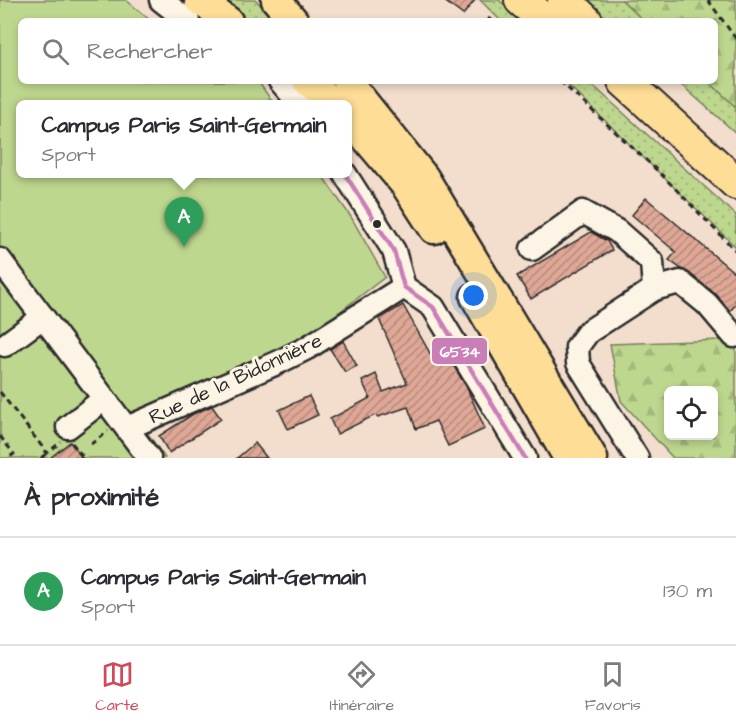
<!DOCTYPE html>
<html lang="fr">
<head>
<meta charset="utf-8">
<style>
  :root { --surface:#fff; --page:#f2f2f3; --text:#2b2b33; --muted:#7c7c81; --line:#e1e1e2; --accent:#d1495b }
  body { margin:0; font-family:"Architects Daughter",sans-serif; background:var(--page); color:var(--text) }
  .controls { position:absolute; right:18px; bottom:18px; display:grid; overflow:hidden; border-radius:9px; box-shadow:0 3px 9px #0003 }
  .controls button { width:54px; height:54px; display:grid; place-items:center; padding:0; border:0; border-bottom:2px solid var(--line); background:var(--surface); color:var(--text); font:30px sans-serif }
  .you { position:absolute; left:474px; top:296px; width:21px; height:21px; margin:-15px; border:4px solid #fff; border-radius:50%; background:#1a73e8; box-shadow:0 0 0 9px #1a73e833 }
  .badge { display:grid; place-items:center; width:39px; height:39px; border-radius:50%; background:var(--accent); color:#fff; font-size:20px; font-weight:700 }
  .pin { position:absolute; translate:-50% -50px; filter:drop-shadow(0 2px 3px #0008) }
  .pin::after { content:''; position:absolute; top:32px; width:21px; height:18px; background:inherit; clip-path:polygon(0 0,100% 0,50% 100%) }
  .popup { position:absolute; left:16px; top:100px; width:336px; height:78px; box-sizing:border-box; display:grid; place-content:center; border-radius:9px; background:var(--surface); filter:drop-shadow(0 2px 4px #0005); font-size:20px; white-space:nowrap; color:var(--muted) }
  .popup b { font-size:22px; color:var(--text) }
  .popup::after { content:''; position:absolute; left:50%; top:100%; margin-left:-12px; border:12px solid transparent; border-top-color:var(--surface) }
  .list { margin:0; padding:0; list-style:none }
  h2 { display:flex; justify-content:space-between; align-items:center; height:78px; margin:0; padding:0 24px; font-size:26px }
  h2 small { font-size:20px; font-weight:400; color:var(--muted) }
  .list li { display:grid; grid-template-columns:39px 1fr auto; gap:18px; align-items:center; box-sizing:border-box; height:108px; padding:0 24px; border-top:2px solid var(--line) }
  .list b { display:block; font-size:22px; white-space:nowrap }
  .list p { margin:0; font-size:20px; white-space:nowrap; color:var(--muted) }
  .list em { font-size:20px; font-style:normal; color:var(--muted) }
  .icon { flex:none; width:33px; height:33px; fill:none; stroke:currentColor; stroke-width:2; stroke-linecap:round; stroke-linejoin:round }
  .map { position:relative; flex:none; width:736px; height:458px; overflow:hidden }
  .search { position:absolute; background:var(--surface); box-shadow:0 3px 9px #0003; left:18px; right:18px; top:18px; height:66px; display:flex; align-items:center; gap:15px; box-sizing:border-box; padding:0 21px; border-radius:9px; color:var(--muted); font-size:22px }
  .sheet { height:186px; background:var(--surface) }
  nav { display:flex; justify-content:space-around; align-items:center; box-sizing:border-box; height:84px; border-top:2px solid var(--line); background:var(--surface); font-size:16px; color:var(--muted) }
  nav a { display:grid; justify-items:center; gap:3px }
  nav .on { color:var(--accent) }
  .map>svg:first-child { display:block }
</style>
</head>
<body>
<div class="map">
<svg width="736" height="458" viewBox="0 0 736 458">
  <defs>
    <pattern id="grass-dots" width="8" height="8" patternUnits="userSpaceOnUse" patternTransform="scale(1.5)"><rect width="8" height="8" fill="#bed78e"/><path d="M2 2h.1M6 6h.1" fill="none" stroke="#a3b97b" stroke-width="1.8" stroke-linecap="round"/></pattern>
    <pattern id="forest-firs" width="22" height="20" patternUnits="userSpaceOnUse" patternTransform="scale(1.5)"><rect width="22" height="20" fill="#bed78e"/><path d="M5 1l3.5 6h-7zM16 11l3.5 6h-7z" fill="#a3b97b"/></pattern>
    <pattern id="building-hatch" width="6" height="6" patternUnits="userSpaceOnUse" patternTransform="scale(1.5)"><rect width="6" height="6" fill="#dfa896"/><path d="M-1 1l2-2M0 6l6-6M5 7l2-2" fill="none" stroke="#b5897b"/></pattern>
  </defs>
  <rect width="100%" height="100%" fill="#f3decd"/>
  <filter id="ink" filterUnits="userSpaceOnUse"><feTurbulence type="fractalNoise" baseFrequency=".0167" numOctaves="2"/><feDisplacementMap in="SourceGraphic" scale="12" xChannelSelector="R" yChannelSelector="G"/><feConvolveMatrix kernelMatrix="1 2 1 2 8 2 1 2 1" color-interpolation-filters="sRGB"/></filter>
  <g filter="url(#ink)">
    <!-- grass -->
    <g fill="url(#grass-dots)" stroke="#74815c" stroke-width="1.5">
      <path d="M210,0h46l19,21h-30z"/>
      <path d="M480,0h19l23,21h-21z"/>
      <path d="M586,0h36l22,21h-34z"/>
      <path d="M564,81h24l148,134v32z"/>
      <path d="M677,81h31l28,26v26z"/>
    </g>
    <!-- forest -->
    <g fill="url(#forest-firs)" stroke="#74815c" stroke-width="1.5" fill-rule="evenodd">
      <path d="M622,0h114v107l-28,-26h7v-60h-71z"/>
      <path d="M723,340l13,3v115h-63l-52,-57 -11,-57zM668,390h46v46h-46z"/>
    </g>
    <!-- park -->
    <path fill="#bed78e" stroke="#74815c" stroke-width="1.5" d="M0,0h126l25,21h-130v60h231l8,3 14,20h-253v70h300l30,43 34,60 -72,55 -179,82 31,44h-165z"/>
    <!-- building -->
    <g fill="url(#building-hatch)" stroke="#2b2b2b" stroke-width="1.5">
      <path d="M443,0h32l-12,15z"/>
      <path d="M646,198l90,76v30l-6,7 -14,-17 -47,-34 7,-8 -44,-37z"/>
      <path d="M591,232l16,9 5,9 -81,49 -14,-23z"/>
      <path d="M403,305l28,50 13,-5 22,36 19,43 -37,17 -12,-25 -20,8 -8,-22 -30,10 -3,-2 -38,19 -7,-15 40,-21 -8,-17 14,-7 7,18 24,-9 -28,-64z"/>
      <path d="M343,341l14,25 -12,6 -15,-23z"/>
      <path d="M309,396l9,19 -30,14 -9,-19z"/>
      <path d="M212,406l9,13 -52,34 -10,-17 34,-22z"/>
      <path d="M70,442l12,16h-32z"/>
      <path d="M255,443l12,15h-30z"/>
    </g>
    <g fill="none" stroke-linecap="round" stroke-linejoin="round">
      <!-- minor casing -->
      <g stroke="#2b2b2b" stroke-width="27">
        <g id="minor">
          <path d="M161,0l27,21"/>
          <path d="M280,81l20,23"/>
          <path d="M345,174l49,77 10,36 29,20 92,151"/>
          <path d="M532,249l51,-37 34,19 35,31 2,27"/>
          <path d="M0,260l149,198"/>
          <path d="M5,345l38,-28"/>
          <path d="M68,427l36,-28"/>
          <path d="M127,428l152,-66 28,-14 97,-61"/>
          <path d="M637,458l-59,-95 -1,-16 11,-15 66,-43 26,-7 27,22 27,32"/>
        </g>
      </g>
      <!-- major casing -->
      <g stroke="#2b2b2b" stroke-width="33">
        <g id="major">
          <path d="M199,0l29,21"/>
          <path d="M276,0l18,21"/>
          <path d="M307,81l28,23"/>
          <path d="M347,81l77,96 169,281"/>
          <path d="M348,117l58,69 28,43"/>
          <path d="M475,297l93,161"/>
        </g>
      </g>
      <!-- highway casing -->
      <g stroke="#2b2b2b" stroke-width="36">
        <g id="highway">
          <path d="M521,0l25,21"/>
          <path d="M564,0l22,21"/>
          <path d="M624,81l112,102"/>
        </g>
      </g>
      <!-- path -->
      <g stroke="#2b2b2b" stroke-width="3" stroke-dasharray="6 4.5" stroke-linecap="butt">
        <path d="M708,0l28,39"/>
        <path d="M488,18l4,3"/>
        <path d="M560,81l100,92 76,78"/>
        <path d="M0,392l47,61 14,-11"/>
        <path d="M0,436l14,18 -6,4"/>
        <path d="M72,443l12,15"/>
        <path d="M91,444l17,-13"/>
        <path d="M41,458l6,-5"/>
      </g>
      <!-- minor -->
      <use href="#minor" stroke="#fcf5e5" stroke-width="22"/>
      <!-- major -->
      <use href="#major" stroke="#fedd96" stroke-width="28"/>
      <!-- highway -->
      <use href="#highway" stroke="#fedd96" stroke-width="32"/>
      <!-- bus-1 casing -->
      <g stroke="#fcf5e5" stroke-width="9">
        <path id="bus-1" d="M345,174l49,77 10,36 29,20 92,151"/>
      </g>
      <!-- bus-1 -->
      <use href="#bus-1" stroke="#ca7eb7" stroke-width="4.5"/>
    </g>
  </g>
  <!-- markers -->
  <circle fill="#2b2b2b" stroke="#fcf5e5" stroke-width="2" cx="377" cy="224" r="5"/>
  <g text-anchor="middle" stroke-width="6" stroke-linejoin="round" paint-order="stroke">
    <!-- street labels -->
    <g font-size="20" fill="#2b2b2b" stroke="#fcf5e5">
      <text transform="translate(235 378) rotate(-25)" y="7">Rue de la Bidonnière</text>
    </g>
  </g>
  <rect stroke="#fcf5e5" stroke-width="2" x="431" y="337" width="57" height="28" rx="6" fill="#ca7eb7"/>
  <g font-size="16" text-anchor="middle" font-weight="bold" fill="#fff">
    <text x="460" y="357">6534</text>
  </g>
</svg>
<div class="controls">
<button><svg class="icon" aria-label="locate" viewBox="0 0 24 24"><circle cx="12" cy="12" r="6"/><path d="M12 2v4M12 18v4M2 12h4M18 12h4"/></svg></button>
</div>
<div class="you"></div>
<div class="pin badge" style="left:184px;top:247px;background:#2e9e5b">A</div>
<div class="popup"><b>Campus Paris Saint-Germain</b>Sport</div>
<div class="search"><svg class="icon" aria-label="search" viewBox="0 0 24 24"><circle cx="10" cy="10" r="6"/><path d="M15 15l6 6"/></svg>Rechercher</div>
</div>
<section class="sheet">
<h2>À proximité<small></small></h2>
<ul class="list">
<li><span class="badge" style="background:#2e9e5b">A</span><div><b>Campus Paris Saint-Germain</b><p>Sport</p></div><em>130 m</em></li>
</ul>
</section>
<nav>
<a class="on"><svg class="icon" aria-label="map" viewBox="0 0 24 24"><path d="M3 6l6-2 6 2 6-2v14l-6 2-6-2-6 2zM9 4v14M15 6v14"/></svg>Carte</a>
<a><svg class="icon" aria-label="directions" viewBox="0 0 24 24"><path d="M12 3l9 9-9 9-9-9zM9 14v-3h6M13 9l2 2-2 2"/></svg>Itinéraire</a>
<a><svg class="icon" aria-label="saved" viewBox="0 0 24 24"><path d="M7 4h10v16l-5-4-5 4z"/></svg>Favoris</a>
</nav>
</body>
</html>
